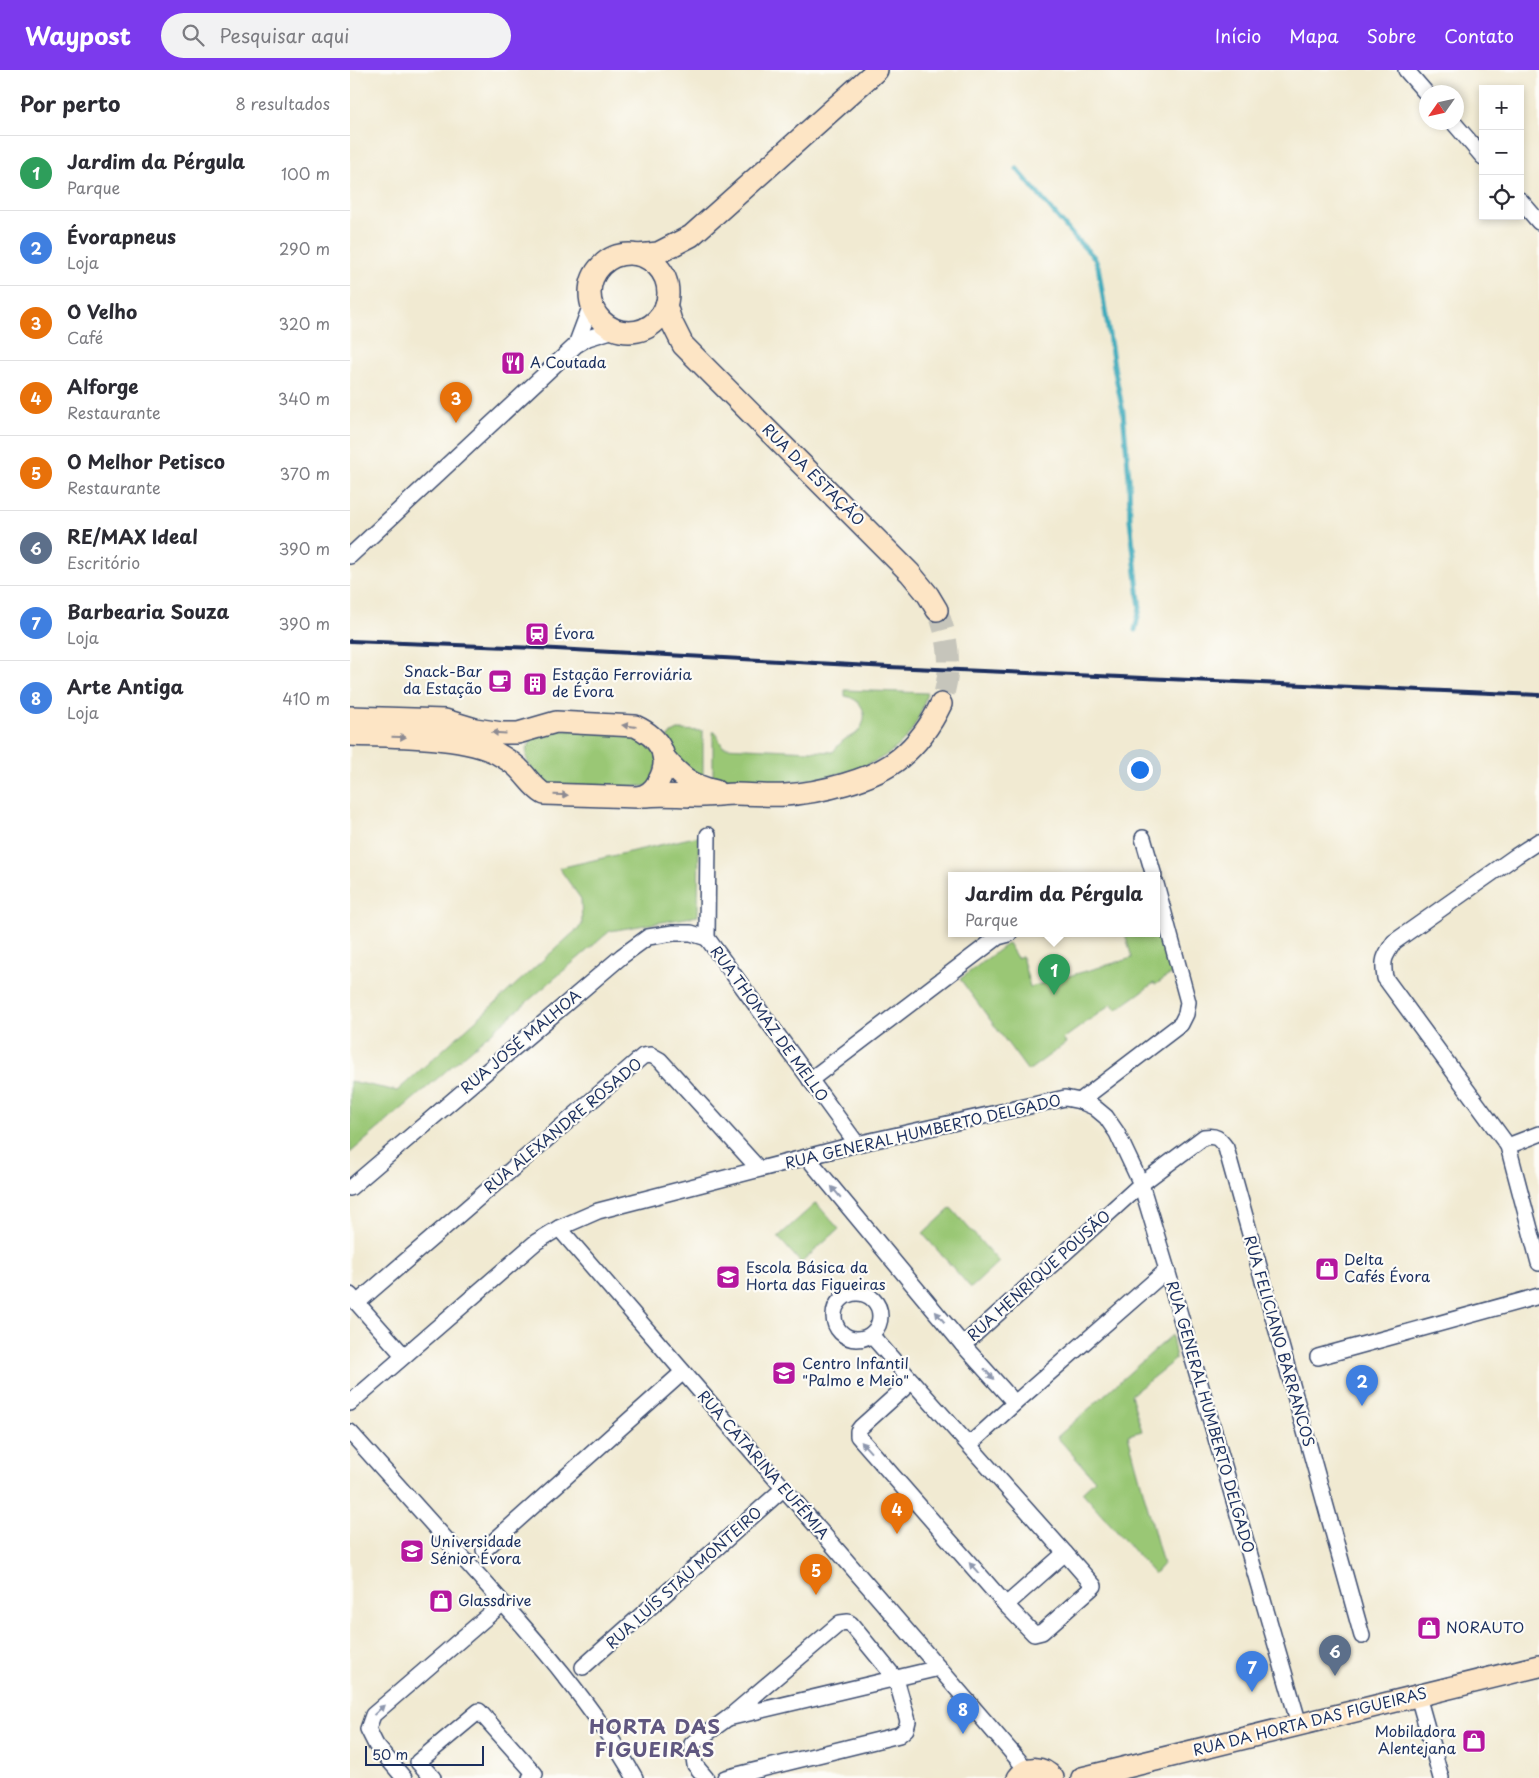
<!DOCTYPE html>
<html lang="pt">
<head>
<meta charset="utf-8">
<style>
  :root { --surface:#fff; --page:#f2f2f3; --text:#2b2b33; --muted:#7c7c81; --line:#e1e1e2; --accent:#7c3aed }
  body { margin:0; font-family:"Playpen Sans",sans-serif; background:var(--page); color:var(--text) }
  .controls { position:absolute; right:15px; top:15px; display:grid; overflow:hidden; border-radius:0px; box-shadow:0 2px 8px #0003 }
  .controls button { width:45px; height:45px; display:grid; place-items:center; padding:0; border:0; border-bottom:1px solid var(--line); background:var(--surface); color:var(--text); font:25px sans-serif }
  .compass { position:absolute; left:1069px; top:15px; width:45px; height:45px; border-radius:50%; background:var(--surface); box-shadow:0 2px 8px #0003; rotate:236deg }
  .scale { position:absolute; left:15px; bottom:12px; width:119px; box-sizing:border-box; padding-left:5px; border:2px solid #1b2f5e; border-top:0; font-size:14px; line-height:18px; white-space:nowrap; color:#1b2f5e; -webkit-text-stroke:4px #fdfcf7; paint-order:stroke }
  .you { position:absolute; left:789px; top:699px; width:18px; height:18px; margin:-12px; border:4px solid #fff; border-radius:50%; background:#1a73e8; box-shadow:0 0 0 8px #1a73e833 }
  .badge { display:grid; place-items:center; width:32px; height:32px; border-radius:50%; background:var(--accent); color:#fff; font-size:16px; font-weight:700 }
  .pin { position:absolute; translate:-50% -41px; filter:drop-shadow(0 1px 2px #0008) }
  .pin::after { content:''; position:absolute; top:26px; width:18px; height:15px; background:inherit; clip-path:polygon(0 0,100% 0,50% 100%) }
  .popup { position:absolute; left:598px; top:802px; width:212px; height:65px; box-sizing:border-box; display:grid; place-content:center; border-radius:0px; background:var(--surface); filter:drop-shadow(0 1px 4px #0005); font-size:16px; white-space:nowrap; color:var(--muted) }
  .popup b { font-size:19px; color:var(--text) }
  .popup::after { content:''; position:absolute; left:50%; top:100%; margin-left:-10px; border:10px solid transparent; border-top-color:var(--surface) }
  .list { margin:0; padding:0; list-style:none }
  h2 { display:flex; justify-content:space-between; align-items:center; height:65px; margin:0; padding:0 20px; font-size:21px }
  h2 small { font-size:16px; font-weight:400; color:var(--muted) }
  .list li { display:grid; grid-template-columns:32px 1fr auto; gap:15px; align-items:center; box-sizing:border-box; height:75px; padding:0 20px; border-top:1px solid var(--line) }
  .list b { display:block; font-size:19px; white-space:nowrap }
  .list p { margin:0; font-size:16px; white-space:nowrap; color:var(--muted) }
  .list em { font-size:16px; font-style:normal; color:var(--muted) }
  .icon { flex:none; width:28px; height:28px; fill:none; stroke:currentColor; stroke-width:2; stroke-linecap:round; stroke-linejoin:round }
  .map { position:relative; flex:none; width:1189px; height:1708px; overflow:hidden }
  header { display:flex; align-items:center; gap:30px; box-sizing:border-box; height:70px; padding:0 25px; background:var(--accent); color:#fff }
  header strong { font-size:24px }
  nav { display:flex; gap:28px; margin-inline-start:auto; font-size:18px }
  .search { width:350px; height:45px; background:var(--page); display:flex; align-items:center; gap:12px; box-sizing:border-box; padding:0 18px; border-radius:28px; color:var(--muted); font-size:19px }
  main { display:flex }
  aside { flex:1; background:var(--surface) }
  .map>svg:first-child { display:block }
</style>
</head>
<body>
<header>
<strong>Waypost</strong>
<div class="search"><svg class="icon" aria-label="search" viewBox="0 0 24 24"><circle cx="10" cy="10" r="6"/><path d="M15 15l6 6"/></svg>Pesquisar aqui</div>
<nav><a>Início</a><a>Mapa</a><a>Sobre</a><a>Contato</a></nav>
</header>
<main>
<aside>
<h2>Por perto<small>8 resultados</small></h2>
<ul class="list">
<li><span class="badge" style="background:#2e9e5b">1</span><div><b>Jardim da Pérgula</b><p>Parque</p></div><em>100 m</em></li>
<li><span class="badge" style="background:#3f7fe0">2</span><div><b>Évorapneus</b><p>Loja</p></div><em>290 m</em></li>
<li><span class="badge" style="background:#e8710a">3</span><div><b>O Velho</b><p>Café</p></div><em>320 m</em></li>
<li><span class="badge" style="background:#e8710a">4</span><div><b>Alforge</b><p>Restaurante</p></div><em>340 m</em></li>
<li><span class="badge" style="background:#e8710a">5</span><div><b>O Melhor Petisco</b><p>Restaurante</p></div><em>370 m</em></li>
<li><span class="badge" style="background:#5c6f8a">6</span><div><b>RE/MAX Ideal</b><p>Escritório</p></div><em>390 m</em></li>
<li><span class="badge" style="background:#3f7fe0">7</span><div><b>Barbearia Souza</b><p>Loja</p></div><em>390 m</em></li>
<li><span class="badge" style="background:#3f7fe0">8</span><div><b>Arte Antiga</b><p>Loja</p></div><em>410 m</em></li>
</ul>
</aside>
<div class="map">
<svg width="1189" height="1708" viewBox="0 0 1189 1708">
  <rect width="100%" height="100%" fill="#fdfcf7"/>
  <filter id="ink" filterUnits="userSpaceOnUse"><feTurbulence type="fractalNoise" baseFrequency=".02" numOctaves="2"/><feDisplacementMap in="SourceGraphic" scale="10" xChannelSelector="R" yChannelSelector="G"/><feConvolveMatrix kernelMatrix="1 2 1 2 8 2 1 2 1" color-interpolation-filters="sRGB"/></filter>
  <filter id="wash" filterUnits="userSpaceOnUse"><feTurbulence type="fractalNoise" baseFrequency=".0096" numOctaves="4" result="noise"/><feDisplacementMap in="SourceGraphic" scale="20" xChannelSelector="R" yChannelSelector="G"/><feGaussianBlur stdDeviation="1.12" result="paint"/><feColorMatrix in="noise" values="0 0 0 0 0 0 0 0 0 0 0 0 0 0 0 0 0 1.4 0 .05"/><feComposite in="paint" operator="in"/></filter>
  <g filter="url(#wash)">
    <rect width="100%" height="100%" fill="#f1ead2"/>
    <!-- green -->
    <g fill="#9ac774" stroke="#5a7b69">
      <path d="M495,620l82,3c-5,17 -10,32 -21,45 -37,46 -139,46 -193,46v-52h2l8,15 110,5c3,-4 7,-9 11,-12 5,-4 12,-4 16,-11 10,-15 1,-30 -15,-33z"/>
      <path d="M194,660h88l27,28 -9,28 -103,2c-19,-21 -34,-38 -3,-58z"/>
      <path d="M328,660l25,1v53l-13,-7 -24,-36 4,-7z"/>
      <path d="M349,766l-1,80 -88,15 -260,222v-72l47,10 185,-166 -1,-26 -22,-31z"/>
      <path d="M808,846l16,56 -19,13 -1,-2 -38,27 -4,-6 -49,35 3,4 -38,28 -68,-92 48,-36 9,15 5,-2 8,31 102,-29 -7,-24h31l1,-17z"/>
      <path d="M466,1133l23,26 -38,34 -23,-26z"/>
      <path d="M601,1138l48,54 -28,26 -48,-54z"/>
      <path d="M822,1265l4,24 -45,36 11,36 -14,4 35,129 -9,10 -72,-82 13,-12 -38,-43z"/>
    </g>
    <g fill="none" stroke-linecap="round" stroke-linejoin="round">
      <!-- stream -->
      <path stroke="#3caabb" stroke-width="5" d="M667,99l59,70 18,18 4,9 17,106 8,40 6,66 1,42 10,88 -5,22"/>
    </g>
  </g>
  <g filter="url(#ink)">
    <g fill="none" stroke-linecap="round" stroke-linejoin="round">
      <!-- secondary-tunnel -->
      <path stroke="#c6c5bb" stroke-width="21" stroke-dasharray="21 11" stroke-linecap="butt" d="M587,540c14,34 15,60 4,94"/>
      <!-- street casing -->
      <g stroke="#3b4b6f" stroke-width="18">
        <g id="street">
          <path d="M1056,0l20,23"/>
          <path d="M1103,52l30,35"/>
          <path d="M1170,130l19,22"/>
          <path d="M226,275l15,-40"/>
          <path d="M0,486l226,-211 12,-7 26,-8"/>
          <path d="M358,765l-1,103 150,206"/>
          <path d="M793,768l11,38"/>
          <path d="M1189,771l-23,15 -122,86c-10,15 -12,18 -9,36l123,168 31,117"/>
          <path d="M460,1010l188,-143 11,-3"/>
          <path d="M730,1031l101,-77 5,-10 2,-12 -32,-118"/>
          <path d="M1158,1076l31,-12"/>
          <path d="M457,1087l156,188 178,-161 63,-47c12,-2 15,1 22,11l136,488"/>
          <path d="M0,1118l272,-232 26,-19 25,-4h18l16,5"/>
          <path d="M209,1158l468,542"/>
          <circle cx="507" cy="1246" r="23"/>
          <path d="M0,1225l54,61"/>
          <path d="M7,1233l286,-247 8,-1 9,5 99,109"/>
          <path d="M521,1265l194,218"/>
          <path d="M613,1275l52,58"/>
          <path d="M968,1287l221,-61"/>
          <path d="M562,1311l-51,46 -3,4v5l148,169"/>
          <path d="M0,1333l186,-161 23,-14 39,-17 259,-67 208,-46 15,3 14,6 12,10 11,16 24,51 26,86 132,454"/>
          <path d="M0,1362c43,48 86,96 129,144 57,64 114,128 156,202"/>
          <path d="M619,1375l46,-42 152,-133"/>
          <path d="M134,1480l199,-178"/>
          <path d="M715,1483l29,33 -52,46 -8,2 -28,-29z"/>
          <path d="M233,1597l201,-179"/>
          <path d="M1068,1626l23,82"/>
          <path d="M54,1708l-28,-33 -8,-16 5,-14 130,-112"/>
          <path d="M83,1708l-15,-16 61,-51 56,63 -5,4"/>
          <path d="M356,1708l-11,-13 -3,-21 36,-26"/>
          <path d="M375,1708l174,-43 7,-6 2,-8 -12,-42 -45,-55 -3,-2 -8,1 -112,95 211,-50"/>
        </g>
      </g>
      <!-- secondary casing -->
      <g stroke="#3b4b6f" stroke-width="24">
        <g id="secondary">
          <circle cx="279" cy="223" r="39"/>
          <path d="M288,185l20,-2 33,-17 186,-166"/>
          <path d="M316,235l5,16 12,24 227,228 18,22 9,15"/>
          <path d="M0,647l95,3 30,9 27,4h16l38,-11 79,4c24,11 38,31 23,56 -5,9 -11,14 -21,15l-93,-3c-11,-7 -16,-16 -24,-24 -6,-7 -14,-11 -22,-16 -34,-19 -108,-17 -148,-19"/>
          <path d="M313,686c17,20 27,29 53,35"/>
          <path d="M295,726c16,-2 33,0 49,0 14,1 28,-2 42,-2 16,0 33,2 49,1 33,-2 89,-15 115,-37 17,-14 31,-33 41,-54"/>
          <path d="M668,1708c10,-13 25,-12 35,0"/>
          <path d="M732,1708l457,-112"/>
        </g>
      </g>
      <!-- street -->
      <use href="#street" stroke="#fff" stroke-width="15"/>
      <!-- secondary -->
      <use href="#secondary" stroke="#fde5c5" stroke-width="21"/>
      <!-- rail -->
      <path stroke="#1b2f5e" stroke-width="4" d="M0,571l187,7 352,19 650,28"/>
    </g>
    <!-- one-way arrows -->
    <defs><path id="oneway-solid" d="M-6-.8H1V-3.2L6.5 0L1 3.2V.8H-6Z" transform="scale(1.25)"/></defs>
    <g fill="#8c8a92">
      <use href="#oneway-solid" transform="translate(279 656) rotate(-173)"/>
      <use href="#oneway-solid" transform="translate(149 663) rotate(-176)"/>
      <use href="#oneway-solid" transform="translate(49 667) rotate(2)"/>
      <use href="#oneway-solid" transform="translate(211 725) rotate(2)"/>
    </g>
    <g fill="#8d97ae">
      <use href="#oneway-solid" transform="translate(486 1122) rotate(-130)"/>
      <use href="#oneway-solid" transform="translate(590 1247) rotate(-130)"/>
      <use href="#oneway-solid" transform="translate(639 1304) rotate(48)"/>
      <use href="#oneway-solid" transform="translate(516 1377) rotate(-132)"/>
      <use href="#oneway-solid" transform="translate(624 1498) rotate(-132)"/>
      <use href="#oneway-solid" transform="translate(29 1640) rotate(-43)"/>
    </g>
  </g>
  <!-- icons -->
  <defs>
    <g id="restaurant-square" transform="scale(1.25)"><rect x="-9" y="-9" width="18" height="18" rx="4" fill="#b5179e" stroke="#fdfcf7"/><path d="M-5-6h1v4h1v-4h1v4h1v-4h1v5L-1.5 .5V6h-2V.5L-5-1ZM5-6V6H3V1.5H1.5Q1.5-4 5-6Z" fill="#fff"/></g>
    <g id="station-square" transform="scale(1.25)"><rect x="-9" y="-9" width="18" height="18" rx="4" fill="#b5179e" stroke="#fdfcf7"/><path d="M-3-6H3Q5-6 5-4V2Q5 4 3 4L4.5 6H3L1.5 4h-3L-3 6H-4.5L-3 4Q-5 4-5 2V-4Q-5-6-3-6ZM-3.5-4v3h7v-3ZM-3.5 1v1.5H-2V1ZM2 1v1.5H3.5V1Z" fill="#fff"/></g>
    <g id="cafe-square" transform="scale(1.25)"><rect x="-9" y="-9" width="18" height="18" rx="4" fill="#b5179e" stroke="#fdfcf7"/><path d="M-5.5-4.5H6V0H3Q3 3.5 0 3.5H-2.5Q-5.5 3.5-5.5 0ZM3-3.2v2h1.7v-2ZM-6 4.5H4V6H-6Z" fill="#fff"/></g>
    <g id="building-square" transform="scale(1.25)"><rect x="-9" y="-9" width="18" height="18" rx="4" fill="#b5179e" stroke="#fdfcf7"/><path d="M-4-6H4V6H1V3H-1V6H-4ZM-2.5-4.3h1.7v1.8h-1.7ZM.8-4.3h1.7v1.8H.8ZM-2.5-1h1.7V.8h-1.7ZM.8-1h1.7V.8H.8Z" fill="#fff"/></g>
    <g id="shop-square" transform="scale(1.25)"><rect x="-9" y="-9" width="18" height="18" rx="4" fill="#b5179e" stroke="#fdfcf7"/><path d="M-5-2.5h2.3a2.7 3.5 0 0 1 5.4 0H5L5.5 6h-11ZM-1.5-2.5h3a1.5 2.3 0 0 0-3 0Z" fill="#fff"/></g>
    <g id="school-square" transform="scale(1.25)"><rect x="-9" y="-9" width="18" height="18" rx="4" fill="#b5179e" stroke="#fdfcf7"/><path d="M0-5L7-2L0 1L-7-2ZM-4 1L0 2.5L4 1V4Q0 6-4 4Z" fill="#fff"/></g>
  </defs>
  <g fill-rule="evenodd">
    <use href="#restaurant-square" x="163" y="293"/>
    <use href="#station-square" x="187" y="564"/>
    <use href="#cafe-square" x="150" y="611"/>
    <use href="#building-square" x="185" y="614"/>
    <use href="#shop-square" x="977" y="1199"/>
    <use href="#school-square" x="378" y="1207"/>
    <use href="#school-square" x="434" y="1303"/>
    <use href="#school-square" x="62" y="1481"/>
    <use href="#shop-square" x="91" y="1531"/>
    <use href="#shop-square" x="1079" y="1558"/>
    <use href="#shop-square" x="1124" y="1671"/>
  </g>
  <g text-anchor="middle" stroke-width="4.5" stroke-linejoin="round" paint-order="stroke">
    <!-- poi labels -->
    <g font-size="15" fill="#1b2f5e" stroke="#fdfcf7" text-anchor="start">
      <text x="180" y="298">A Coutada</text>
      <text x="204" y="569">Évora</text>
      <text x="132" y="607" text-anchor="end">Snack-Bar<tspan x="132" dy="17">da Estação</tspan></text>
      <text x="202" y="610">Estação Ferroviária<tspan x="202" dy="17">de Évora</tspan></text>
      <text x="994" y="1195">Delta<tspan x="994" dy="17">Cafés Évora</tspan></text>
      <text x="396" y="1203">Escola Básica da<tspan x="396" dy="17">Horta das Figueiras</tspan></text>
      <text x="452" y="1299">Centro Infantil<tspan x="452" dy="17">"Palmo e Meio"</tspan></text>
      <text x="80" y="1477">Universidade<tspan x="80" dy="17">Sénior Évora</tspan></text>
      <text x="108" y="1536">Glassdrive</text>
      <text x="1096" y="1563">NORAUTO</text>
      <text x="1106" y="1667" text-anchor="end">Mobiladora<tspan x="1106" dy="17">Alentejana</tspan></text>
    </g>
    <!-- street labels -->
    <g font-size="15" fill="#1b2f5e" stroke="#fdfcf7">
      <text transform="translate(463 405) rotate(45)" y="5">RUA DA ESTAÇÃO</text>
      <text transform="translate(419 954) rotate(54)" y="5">RUA THOMAZ DE MELLO</text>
      <text transform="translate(171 972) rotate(-40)" y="5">RUA JOSÉ MALHOA</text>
      <text transform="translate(213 1056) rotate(-40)" y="5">RUA ALEXANDRE ROSADO</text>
      <text transform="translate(573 1062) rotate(-13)" y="5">RUA GENERAL HUMBERTO DELGADO</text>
      <text transform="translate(689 1206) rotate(-42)" y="5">RUA HENRIQUE POUSÃO</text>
      <text transform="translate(929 1271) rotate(74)" y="5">RUA FELICIANO BARRANCOS</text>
      <text transform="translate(860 1347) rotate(74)" y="5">RUA GENERAL HUMBERTO DELGADO</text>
      <text transform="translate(413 1395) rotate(49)" y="5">RUA CATARINA EUFÉMIA</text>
      <text transform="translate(334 1508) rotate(-42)" y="5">RUA LUÍS STAU MONTEIRO</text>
      <text transform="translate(960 1652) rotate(-14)" y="5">RUA DA HORTA DAS FIGUEIRAS</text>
    </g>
    <!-- district labels -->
    <g font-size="20" font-weight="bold" letter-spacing="1" fill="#605880" stroke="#fdfcf7">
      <text x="305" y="1664">HORTA DAS<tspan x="305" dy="23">FIGUEIRAS</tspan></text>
    </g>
  </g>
</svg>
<div class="controls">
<button>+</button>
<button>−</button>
<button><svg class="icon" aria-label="locate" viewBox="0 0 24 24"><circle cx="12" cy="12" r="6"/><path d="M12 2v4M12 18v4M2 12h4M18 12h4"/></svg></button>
</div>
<svg class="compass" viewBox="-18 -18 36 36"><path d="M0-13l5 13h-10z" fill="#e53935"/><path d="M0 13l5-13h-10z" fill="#7c7c81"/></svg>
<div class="scale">50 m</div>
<div class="you"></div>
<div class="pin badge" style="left:704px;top:925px;background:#2e9e5b">1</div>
<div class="popup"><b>Jardim da Pérgula</b>Parque</div>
<div class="pin badge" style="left:1012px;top:1336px;background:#3f7fe0">2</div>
<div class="pin badge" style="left:106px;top:353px;background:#e8710a">3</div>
<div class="pin badge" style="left:547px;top:1464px;background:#e8710a">4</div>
<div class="pin badge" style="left:466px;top:1525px;background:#e8710a">5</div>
<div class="pin badge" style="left:985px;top:1606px;background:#5c6f8a">6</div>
<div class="pin badge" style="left:902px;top:1622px;background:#3f7fe0">7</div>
<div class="pin badge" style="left:613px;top:1664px;background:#3f7fe0">8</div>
</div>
</main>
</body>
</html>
